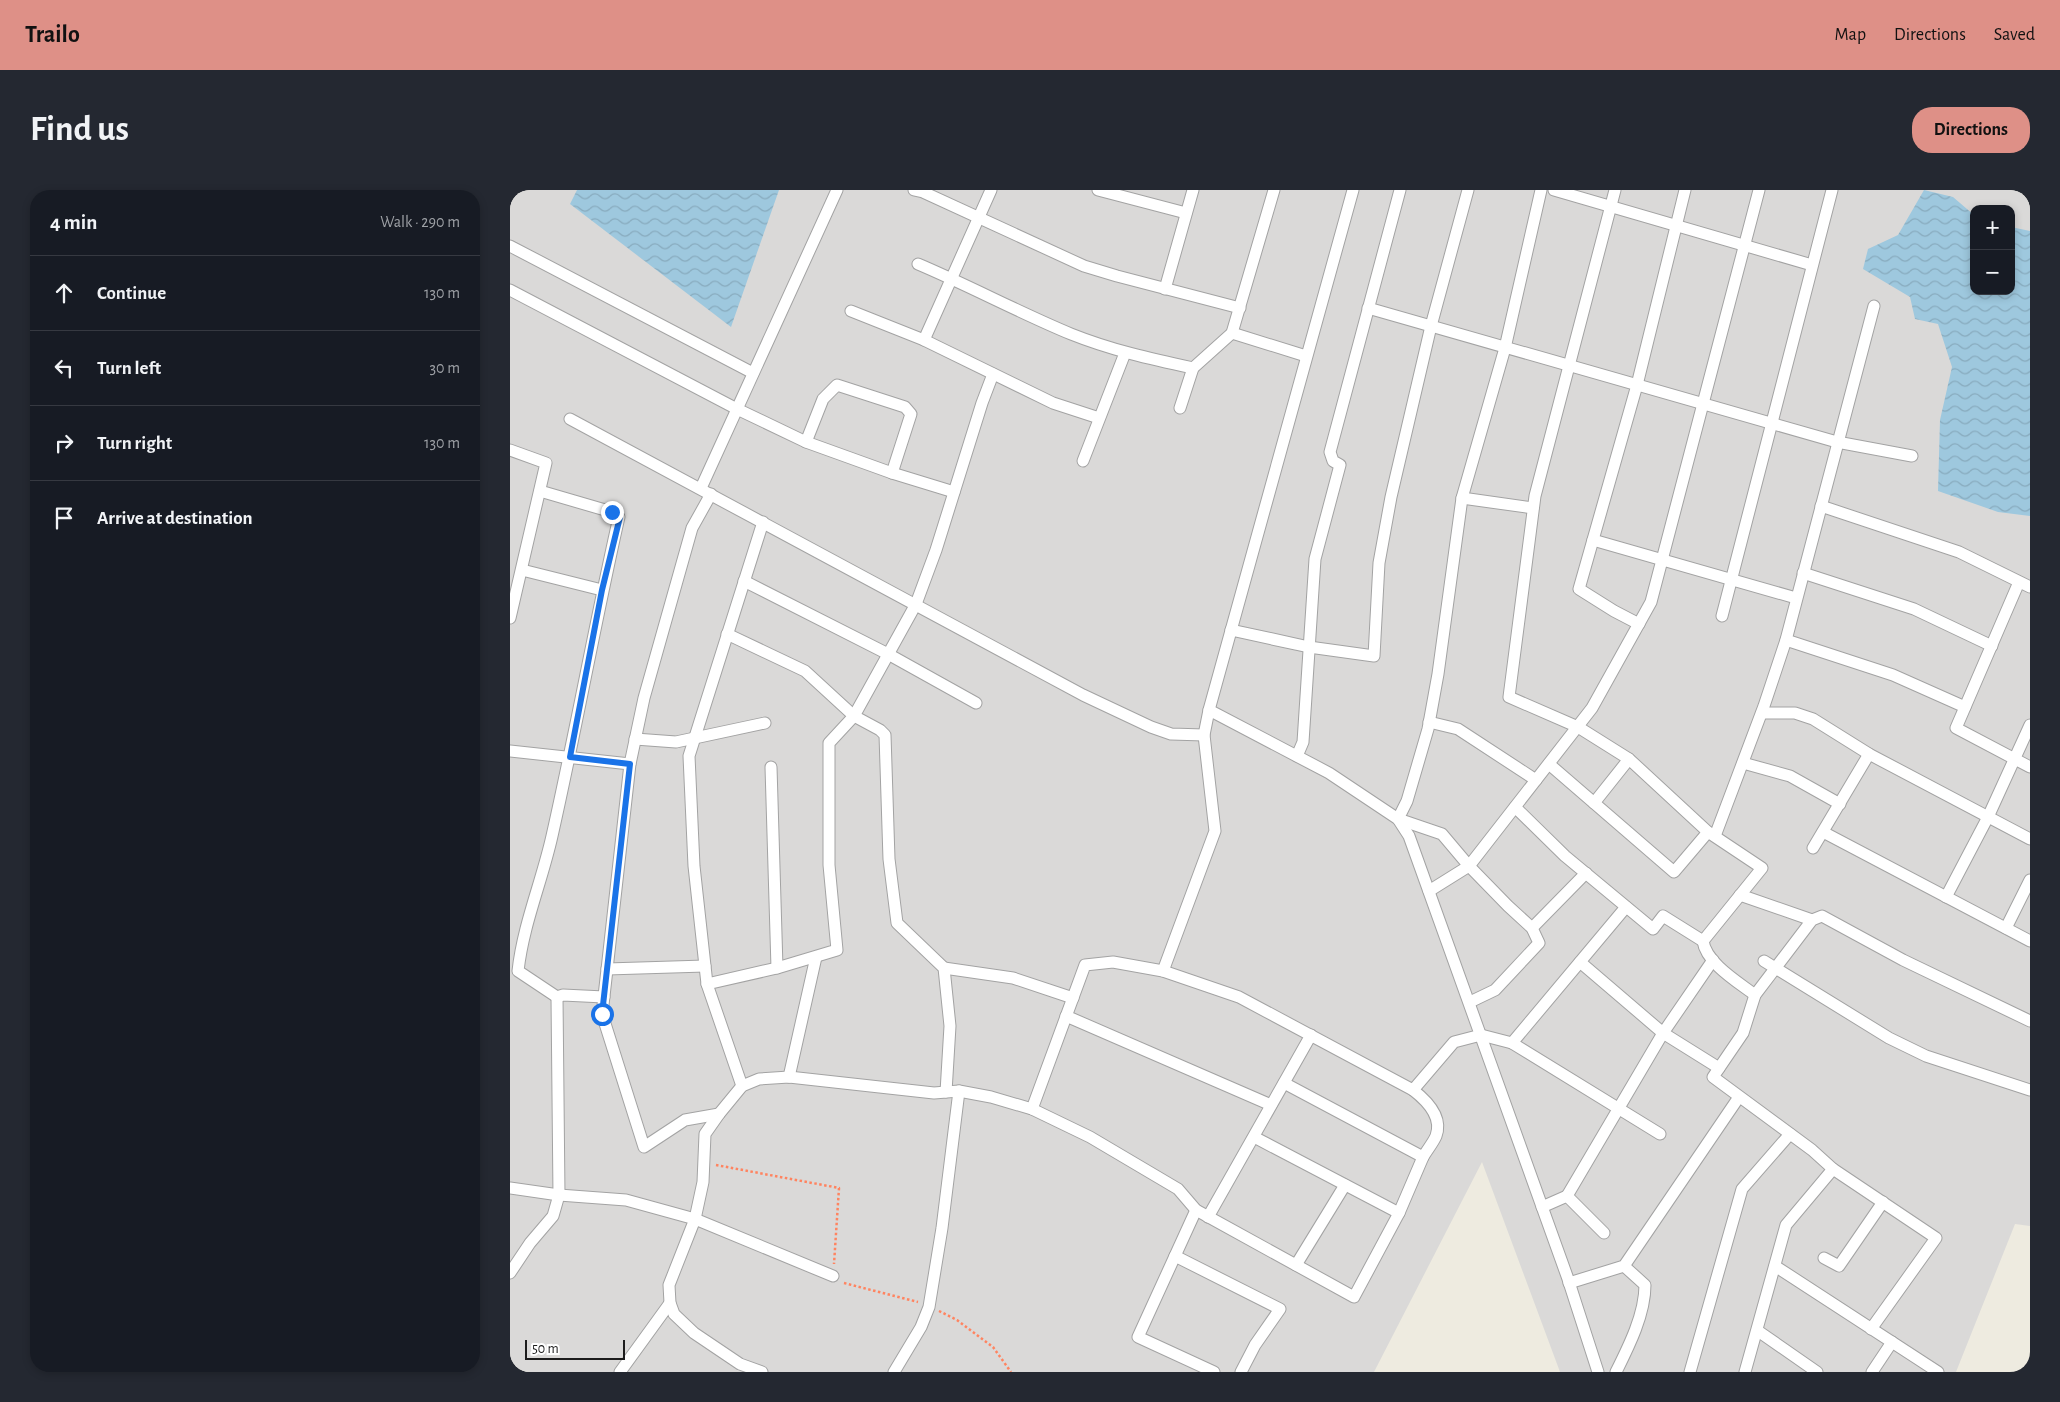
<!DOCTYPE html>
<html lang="en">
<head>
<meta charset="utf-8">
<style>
  :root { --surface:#171b24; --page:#242831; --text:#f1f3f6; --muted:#9ea1a6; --line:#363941; --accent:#de9087 }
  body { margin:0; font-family:"Alegreya Sans",sans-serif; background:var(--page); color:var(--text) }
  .controls { position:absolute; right:15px; top:15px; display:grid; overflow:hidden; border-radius:10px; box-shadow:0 2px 8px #0003 }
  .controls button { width:45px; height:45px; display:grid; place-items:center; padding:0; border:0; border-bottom:1px solid var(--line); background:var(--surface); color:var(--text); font:25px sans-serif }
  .scale { position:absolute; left:15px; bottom:12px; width:100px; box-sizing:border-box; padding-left:5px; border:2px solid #1c1c1c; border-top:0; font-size:14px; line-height:18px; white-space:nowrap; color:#1c1c1c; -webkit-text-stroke:4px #fff; paint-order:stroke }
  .stop { position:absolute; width:15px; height:15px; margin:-11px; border:4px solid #1a73e8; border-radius:50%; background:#fff }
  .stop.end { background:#1a73e8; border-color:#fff; box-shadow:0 1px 5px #0008 }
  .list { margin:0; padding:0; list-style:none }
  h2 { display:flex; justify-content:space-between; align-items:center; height:65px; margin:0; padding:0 20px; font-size:21px }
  h2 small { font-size:16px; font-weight:400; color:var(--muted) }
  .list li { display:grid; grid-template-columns:32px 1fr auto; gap:15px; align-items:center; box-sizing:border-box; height:75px; padding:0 20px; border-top:1px solid var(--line) }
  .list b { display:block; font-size:19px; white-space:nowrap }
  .list em { font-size:16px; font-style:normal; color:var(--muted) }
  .icon { flex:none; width:28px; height:28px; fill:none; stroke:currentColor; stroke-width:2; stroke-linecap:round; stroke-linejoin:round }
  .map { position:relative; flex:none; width:1520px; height:1182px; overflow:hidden; border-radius:20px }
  header { display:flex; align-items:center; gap:30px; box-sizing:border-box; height:70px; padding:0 25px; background:var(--accent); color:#111 }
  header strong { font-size:24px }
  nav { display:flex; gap:28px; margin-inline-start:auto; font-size:18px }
  .intro { display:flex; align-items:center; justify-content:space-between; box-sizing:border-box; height:120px; padding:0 30px }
  h1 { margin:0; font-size:35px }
  .button { padding:12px 22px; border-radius:20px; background:var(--accent); color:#111; font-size:18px; font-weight:700 }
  main { display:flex; gap:30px; padding:0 30px }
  aside { flex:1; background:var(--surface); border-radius:20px; box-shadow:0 2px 8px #0003 }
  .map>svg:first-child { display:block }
</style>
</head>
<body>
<header>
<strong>Trailo</strong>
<nav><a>Map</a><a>Directions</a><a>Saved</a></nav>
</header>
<div class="intro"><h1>Find us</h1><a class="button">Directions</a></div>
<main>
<aside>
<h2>4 min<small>Walk · 290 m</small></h2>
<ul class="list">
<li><svg class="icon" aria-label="ahead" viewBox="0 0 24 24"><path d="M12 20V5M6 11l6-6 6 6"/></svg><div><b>Continue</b></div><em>130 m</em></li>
<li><svg class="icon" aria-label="left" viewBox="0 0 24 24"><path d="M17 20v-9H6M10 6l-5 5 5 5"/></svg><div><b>Turn left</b></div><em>30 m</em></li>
<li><svg class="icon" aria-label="right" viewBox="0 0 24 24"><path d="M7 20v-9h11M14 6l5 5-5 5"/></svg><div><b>Turn right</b></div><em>130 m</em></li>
<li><svg class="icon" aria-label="arrive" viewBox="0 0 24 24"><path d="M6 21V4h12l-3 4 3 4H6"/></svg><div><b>Arrive at destination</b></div></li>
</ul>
</aside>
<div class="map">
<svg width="1520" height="1182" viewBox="0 0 1520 1182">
  <defs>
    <pattern id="water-waves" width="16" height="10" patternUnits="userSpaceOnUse" patternTransform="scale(1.25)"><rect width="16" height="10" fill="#9ec8de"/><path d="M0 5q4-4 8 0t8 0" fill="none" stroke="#88abbe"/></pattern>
  </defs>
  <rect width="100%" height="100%" fill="#eeebe0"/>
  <!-- residential -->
  <path fill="#dad9d8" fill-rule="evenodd" d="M0,0h1520v1036l-15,-2 -59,148h-396l-78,-210 -108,210h-864zM1464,19h37v82h-37z"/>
  <!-- water -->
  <g fill="url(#water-waves)">
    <path d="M67,0h202l-48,137 -161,-123z"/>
    <path d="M1414,0l29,7 21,18v76h37v-64l19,4v285l-32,-4 -60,-21 2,-71 12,-53 -14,-43 -23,-5 -5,-22 -47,-28 5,-20 30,-14z"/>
  </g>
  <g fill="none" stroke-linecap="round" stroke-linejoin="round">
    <!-- minor casing -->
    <g stroke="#a3a3a3" stroke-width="13">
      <g id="minor">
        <path d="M404,0l9,2 161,74 33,10 123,32"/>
        <path d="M588,0l88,23"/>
        <path d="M1044,0l258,75"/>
        <path d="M1105,0l-80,306 -26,201 69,30 51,32 79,73 54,36 -59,73c3,22 35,41 52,54"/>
        <path d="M0,56l243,127"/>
        <path d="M408,74c52,22 102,49 153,70 40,16 80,25 122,34"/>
        <path d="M655,99l28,-99"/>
        <path d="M0,100l227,119 69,33 86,31 62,19"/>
        <path d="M858,118l469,134 75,14"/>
        <path d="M341,121l73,29 129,63 46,15"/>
        <path d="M722,143l74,23"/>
        <path d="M414,150l67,-150"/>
        <path d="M670,218l13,-40 39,-35 42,-143"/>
        <path d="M60,229l513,276 68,32 20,7 33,1"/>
        <path d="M296,252l17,-43 14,-14 68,22 6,7 -19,59"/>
        <path d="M0,260l36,13 -36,155"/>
        <path d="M573,271l42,-108"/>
        <path d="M191,298l136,-298"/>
        <path d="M30,301l72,21 7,5c-24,106 -43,213 -67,319 -10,45 -29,89 -34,135l39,26"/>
        <path d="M201,304l-19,34 -48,170 -14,66 -28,250 42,133 41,-27 34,-6"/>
        <path d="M952,308l71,10"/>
        <path d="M1311,316l138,46 71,35"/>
        <path d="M1083,350l203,58"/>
        <path d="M12,380l80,20"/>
        <path d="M1293,383l111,36 78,37"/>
        <path d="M234,391l144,73 88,49"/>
        <path d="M1509,392l-63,146 74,39"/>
        <path d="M1212,426l110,-426"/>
        <path d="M1129,434l-25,-13 -35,-22 58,-204 48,-195"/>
        <path d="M721,440l78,17 65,9 5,-93 12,-66 40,-171 37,-136"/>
        <path d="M217,444l78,37 49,45 26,14 5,5 4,124 8,64 47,45 6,58 -4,66"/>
        <path d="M1276,450l107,35 72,32"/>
        <path d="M699,520l120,63 69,46 11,17 159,443 30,93"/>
        <path d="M1252,523h33l18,6 56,35 161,85"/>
        <path d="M919,532l29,7 78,51"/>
        <path d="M125,549l41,3 89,-19"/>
        <path d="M0,561l120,13"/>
        <path d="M787,566l6,-14 12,-183 25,-94 -7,-4 -3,-9 70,-262"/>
        <path d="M1233,573l47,13 50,28"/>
        <path d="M1039,574l125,108 34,-40"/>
        <path d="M261,577l6,201"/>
        <path d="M1084,613l35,-44"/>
        <path d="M1005,617l50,49 88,73 10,-13 40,25"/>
        <path d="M1313,642l207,109"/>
        <path d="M1205,646l49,-130 22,-66 88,-334"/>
        <path d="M1303,658l56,-94"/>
        <path d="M919,701l40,-25 123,-158 59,-106 108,-412"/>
        <path d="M1230,705l72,25"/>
        <path d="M1436,707l42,-80 42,-92"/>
        <path d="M1022,738l54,-55"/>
        <path d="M1496,738l24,-48"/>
        <path d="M1254,771l125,77 37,18 104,34"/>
        <path d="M1070,772l83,71 56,35"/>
        <path d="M434,778l69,10 60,20"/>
        <path d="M97,779l98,-3"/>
        <path d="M653,781l52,-140 -11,-96 5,-25 144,-520"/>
        <path d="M197,794l70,-16 60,-18 -8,-85v-122l25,-27 62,-112 20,-54 46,-147 11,-29"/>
        <path d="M47,807l6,-2 41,2"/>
        <path d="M960,812l25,-12 44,-47 -7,-15 -24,-22 -39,-40 -27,-32 -44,-15 9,-18 21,-72 10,-55 24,-176 43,-150 36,-158"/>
        <path d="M556,826l205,89"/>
        <path d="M1002,853l114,-136"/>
        <path d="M279,887l27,-120"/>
        <path d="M232,896l-35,-102 -13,-118 -5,-110 74,-234"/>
        <path d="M903,900c13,10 30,27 23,46 -3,7 -9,14 -13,21"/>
        <path d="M522,919l53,-144 28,-3 50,9 76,26 174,93 41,-48 27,-7 31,8 148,91"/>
        <path d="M744,947l145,76"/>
        <path d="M0,998l49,7 67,5 69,19 138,57"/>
        <path d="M1057,1006l96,-163 50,-73"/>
        <path d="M1032,1017l25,-11 37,37"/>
        <path d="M686,1020l-58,127 76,35"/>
        <path d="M698,1027l103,-182"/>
        <path d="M665,1066l105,53 -25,36 -14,27"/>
        <path d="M1314,1068l15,8 44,-64"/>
        <path d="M786,1075l49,-80"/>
        <path d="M1265,1076l163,106"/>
        <path d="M0,1083l20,-30 23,-27 6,-21 -2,-198"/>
        <path d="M1059,1093l55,-17 115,-169"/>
        <path d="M1361,1139l65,-91 -103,-69 -21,-19 -99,-73 30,-44 12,-38 57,-75 10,-4 81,44 127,61"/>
        <path d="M1248,1141l59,41"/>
        <path d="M110,1182l50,-69"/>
        <path d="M252,1182l-22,-8 -46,-31 -20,-19 -4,-11 -1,-18 26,-66 8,-37 2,-48 14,-20 23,-28 17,-7 30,-2 145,16 25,-2 32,6 41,12 58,28 88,52 18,21 158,87 45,-84 24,-56 -139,-74"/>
        <path d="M384,1182l27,-45 8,-20 13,-79 17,-137"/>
        <path d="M1106,1182c13,-26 29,-58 29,-87l-21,-19"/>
        <path d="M1180,1182l52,-183 48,-55"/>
        <path d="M1235,1182l41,-147 47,-56"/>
        <path d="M1362,1182l20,-30"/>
      </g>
    </g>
    <!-- path -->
    <g stroke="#ff8460" stroke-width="2.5" stroke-dasharray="2.5 2.5" stroke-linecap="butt">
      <path d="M206,975l123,23 -5,76"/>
      <path d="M334,1093l74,19"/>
      <path d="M429,1121l18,9 36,27 18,25"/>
    </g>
    <!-- minor -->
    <use href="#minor" stroke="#fff" stroke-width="11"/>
  </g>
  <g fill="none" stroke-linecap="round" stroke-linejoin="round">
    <!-- route -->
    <path stroke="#1a73e8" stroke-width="6" d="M92,824l28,-250 -60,-7 32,-167 18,-73 -8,-5"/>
  </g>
</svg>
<div class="controls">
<button>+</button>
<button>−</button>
</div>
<div class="scale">50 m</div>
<div class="stop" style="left:92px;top:824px"></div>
<div class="stop end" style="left:102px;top:322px"></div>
</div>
</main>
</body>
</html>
